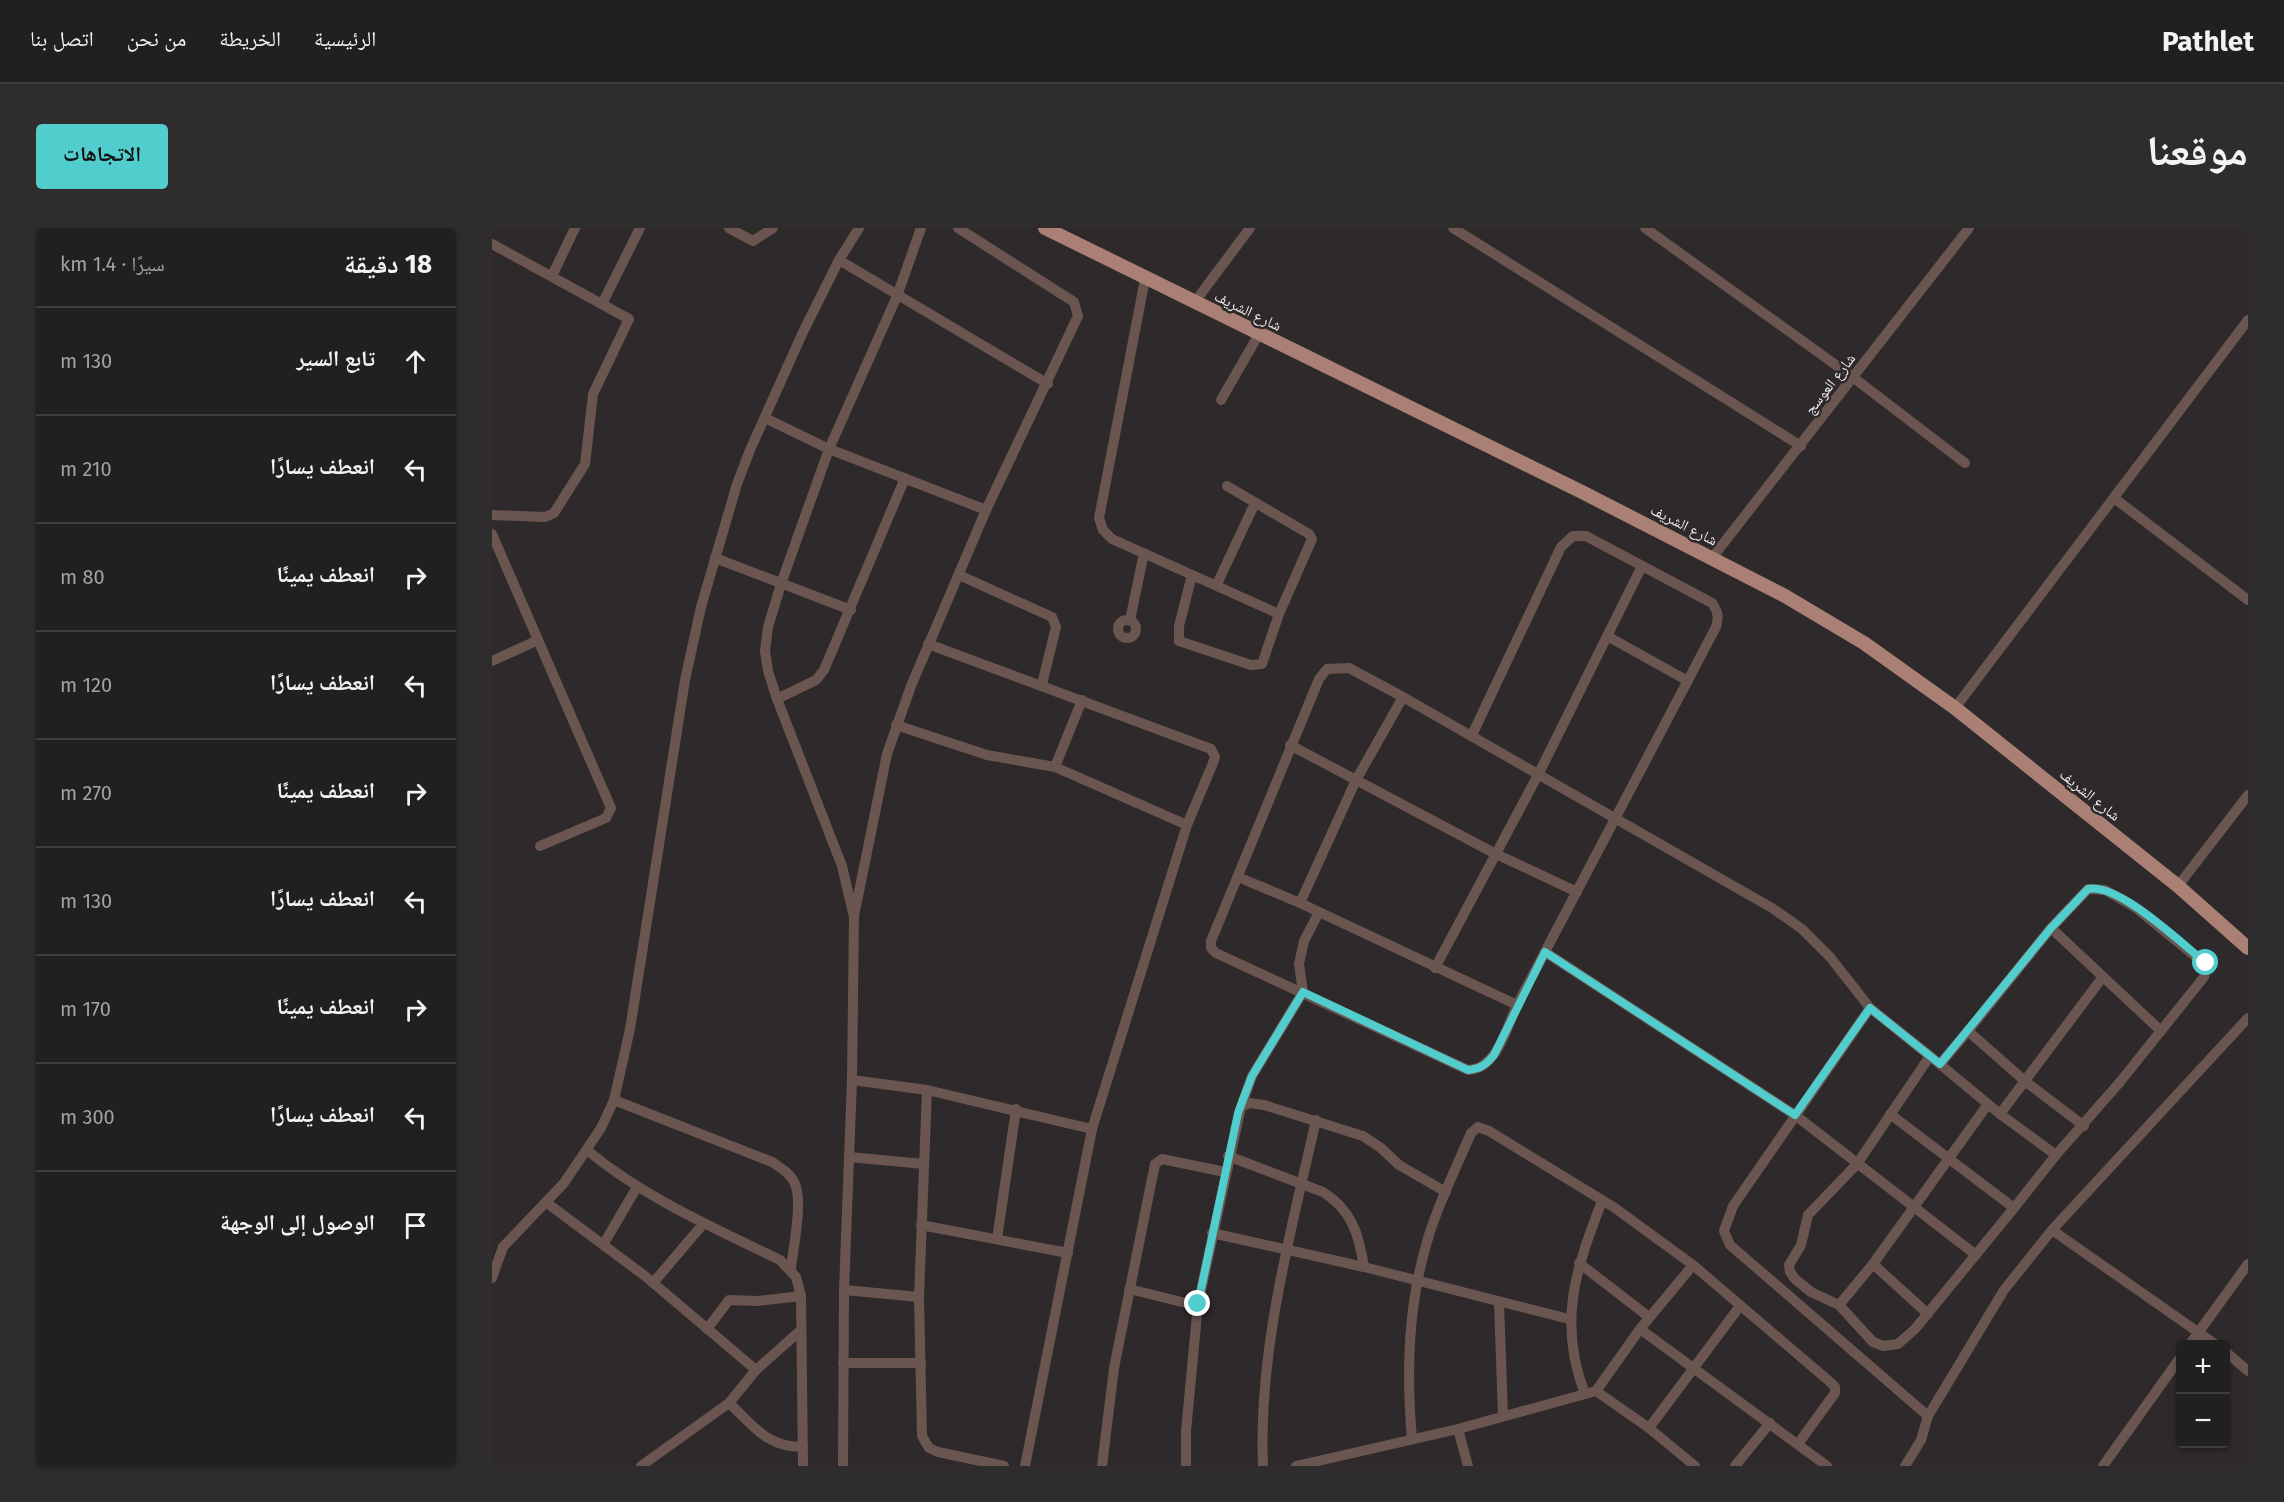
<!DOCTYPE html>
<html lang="ar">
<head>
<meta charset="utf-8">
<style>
  :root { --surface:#221f20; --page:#2e2c2d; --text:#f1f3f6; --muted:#a2a2a5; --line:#3f3d3e; --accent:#52cdce }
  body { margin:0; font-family:"Fira Sans","Noto Naskh Arabic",sans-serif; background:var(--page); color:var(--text); direction:rtl }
  .controls { position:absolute; right:18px; bottom:18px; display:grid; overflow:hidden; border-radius:6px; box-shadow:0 2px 4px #0004 }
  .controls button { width:54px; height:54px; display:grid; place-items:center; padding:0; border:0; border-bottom:2px solid var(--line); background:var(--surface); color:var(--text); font:30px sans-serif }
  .stop { position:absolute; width:18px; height:18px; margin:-14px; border:4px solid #52cdce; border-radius:50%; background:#fff }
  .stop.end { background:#52cdce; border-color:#fff; box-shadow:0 2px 6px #0008 }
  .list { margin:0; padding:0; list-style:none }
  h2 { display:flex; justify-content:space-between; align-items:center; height:78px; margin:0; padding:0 24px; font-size:26px }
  h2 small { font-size:20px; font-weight:400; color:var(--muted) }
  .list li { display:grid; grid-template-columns:39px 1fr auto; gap:18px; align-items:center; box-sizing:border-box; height:108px; padding:0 24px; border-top:2px solid var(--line) }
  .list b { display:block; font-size:22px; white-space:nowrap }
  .list em { font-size:20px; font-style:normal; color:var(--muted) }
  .icon { flex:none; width:33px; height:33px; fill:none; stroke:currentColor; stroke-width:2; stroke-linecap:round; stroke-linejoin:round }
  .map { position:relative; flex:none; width:1756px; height:1238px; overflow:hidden; direction:ltr; border-radius:6px }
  header { display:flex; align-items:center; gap:36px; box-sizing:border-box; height:84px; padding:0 30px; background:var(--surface); border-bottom:2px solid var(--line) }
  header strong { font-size:28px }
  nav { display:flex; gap:33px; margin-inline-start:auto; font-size:21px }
  .intro { display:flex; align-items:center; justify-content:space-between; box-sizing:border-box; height:144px; padding:0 36px }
  h1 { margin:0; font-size:42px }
  .button { padding:15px 27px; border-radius:6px; background:var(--accent); color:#111; font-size:21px; font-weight:700 }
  main { display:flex; gap:36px; padding:0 36px }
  aside { flex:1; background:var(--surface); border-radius:6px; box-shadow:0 2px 4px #0004 }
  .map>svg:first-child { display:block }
</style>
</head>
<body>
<header>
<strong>Pathlet</strong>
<nav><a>الرئيسية</a><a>الخريطة</a><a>من نحن</a><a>اتصل بنا</a></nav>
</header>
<div class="intro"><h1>موقعنا</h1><a class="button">الاتجاهات</a></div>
<main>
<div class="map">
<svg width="1756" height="1238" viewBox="0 0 1756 1238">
  <rect width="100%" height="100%" fill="#2e292a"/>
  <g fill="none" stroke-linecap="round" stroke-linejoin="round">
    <!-- minor -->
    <g stroke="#6b5550" stroke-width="10">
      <path d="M237,0l24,13 20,-13"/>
      <path d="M961,0l348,218"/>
      <path d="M1153,0l209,150 111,85"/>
      <path d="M0,16l137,75 -36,75 -8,70 -31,49 -9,4 -53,-2"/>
      <path d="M347,32l209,124"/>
      <path d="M60,48l23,-48"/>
      <path d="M653,51l-46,239 4,12 9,9 167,75"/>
      <path d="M702,75l56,-75"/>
      <path d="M110,76l38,-76"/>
      <path d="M729,172l38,-66"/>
      <path d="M273,190l64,31 157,61"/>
      <path d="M1622,270l134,102"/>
      <path d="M0,306l119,274 -5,10 -66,28"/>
      <path d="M223,330l136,52"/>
      <path d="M1220,330l257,-330"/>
      <path d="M467,347l93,42 4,10 -14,57"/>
      <path d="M700,347l-13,51v15l72,24 11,-1 17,-50 33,-75 -3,-5 -82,-48"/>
      <path d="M725,356l38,-81"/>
      <circle cx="635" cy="401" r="9"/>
      <path d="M638,392l14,-67"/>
      <path d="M1115,408l81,45"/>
      <path d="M436,416l283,105 4,8 -2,6 -26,62 -95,304"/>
      <path d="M0,433l46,-21"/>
      <path d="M911,469l-54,-29 -22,1 -8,10 -108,262v7l5,5 252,117c29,-1 39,-43 49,-65l199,-378c3,-11 2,-15 -4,-24l-126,-67h-13l-12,11 -89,188"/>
      <path d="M285,471l39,-19 8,-10 81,-192"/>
      <path d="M1463,480l293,-388"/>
      <path d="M404,497l91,30 68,12 132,58"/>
      <path d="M798,517l204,108 83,39"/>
      <path d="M563,539l27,-67"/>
      <path d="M746,649l62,26 217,102"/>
      <path d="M1686,658l70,-91"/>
      <path d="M808,675l56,-123 47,-83 369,211 30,21 28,28 40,51 60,48"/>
      <path d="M361,685l-11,-47 -65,-167 -9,-28 -3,-20 3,-24 14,-46 47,-132 68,-153 24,-68"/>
      <path d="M1559,700l110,103"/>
      <path d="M1053,724l250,163 181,140"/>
      <path d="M943,740l104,-195 103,-207"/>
      <path d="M1378,780l-137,198 -9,25 6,14 198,171"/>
      <path d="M1448,836l28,-33 58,51 58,44"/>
      <path d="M360,852l75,10 165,39 -67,337"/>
      <path d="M435,862l-8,207 3,139 7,12 9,4 66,14"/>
      <path d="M122,872l158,62c9,6 19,12 23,22 8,18 -2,65 -4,85"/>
      <path d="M749,879l11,-31 51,-84 -4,-28 5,-23 15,-29"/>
      <path d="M1398,886l124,94 -99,121 -17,15 -15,2 -10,-4 -34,-37 -28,-13 -16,-13 -5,-7 -1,-7 12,-20 7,-30 49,-51 73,-108 70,58 56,41 64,-73 84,-105 3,-11 -71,-58 -31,-18 -17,-1 -37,39 -83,103"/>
      <path d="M1508,886l102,-136"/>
      <path d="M96,923c57,47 126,77 192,109l16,17 5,19 2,170"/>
      <path d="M736,928l95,36c29,18 36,43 41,75"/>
      <path d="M357,929l75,7"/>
      <path d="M55,975l98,73 111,94"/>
      <path d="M1522,980l42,-53"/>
      <path d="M429,997l147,28"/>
      <path d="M1560,1002l163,114"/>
      <path d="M720,1005l152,34 205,52"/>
      <path d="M505,1011l19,-130"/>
      <path d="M111,1017l34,-58"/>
      <path d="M1087,1035l70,54"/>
      <path d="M1381,1036l55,50"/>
      <path d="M0,1050l11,-31 61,-64 37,-55 13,-28 16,-71 55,-349 16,-73 36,-123 13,-34 53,-118 36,-72 20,-32"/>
      <path d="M161,1055l51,-60"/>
      <path d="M637,1061l69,17"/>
      <path d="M352,1062l75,7"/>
      <path d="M1007,1074l4,114"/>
      <path d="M1347,1077l34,-41 115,-160"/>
      <path d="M215,1101l22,-29 29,1 43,-5"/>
      <path d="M1148,1101l187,137"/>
      <path d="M1698,1116l58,-80"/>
      <path d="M1734,1124l22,19"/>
      <path d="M351,1135h78"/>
      <path d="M1104,1163l53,37 46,38"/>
      <path d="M1093,1166c-28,-72 -9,-125 17,-193"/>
      <path d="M237,1175c25,23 37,44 74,44"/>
      <path d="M1157,1200l91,-122"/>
      <path d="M966,1201l10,37"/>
      <path d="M920,1211c-6,-69 -4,-137 17,-204 11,-35 28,-69 42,-102l7,-6 11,4 126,77 78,57 136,116 6,6v6l-37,51"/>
      <path d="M149,1238l88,-63 27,-33 45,-40"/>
      <path d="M351,1238l1,-176 8,-210 2,-164 33,-162 24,-68 75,-176 92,-194 -4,-14 -116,-74"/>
      <path d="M610,1238l12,-98 41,-204 7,-5 63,13"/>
      <path d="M694,1238v-35l12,-127 43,-197 8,-4 15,2 99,31 18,12 18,17 47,27"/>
      <path d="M771,1238c-5,-116 28,-234 53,-346"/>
      <path d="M804,1238l162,-37 138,-38 44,-62 53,-64"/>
      <path d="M1243,1238l35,-43"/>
      <path d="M1413,1238l16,-26 7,-24 76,-126 48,-60 196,-212"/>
      <path d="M1611,1238l77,-108"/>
    </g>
    <!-- major -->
    <path stroke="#aa7f74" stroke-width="14" d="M553,0l537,264 203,104 79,47 91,65 223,178 70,62"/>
  </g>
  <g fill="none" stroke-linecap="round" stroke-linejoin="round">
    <!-- route -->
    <path stroke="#52cdce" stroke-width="8" d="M706,1076l40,-191 14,-37 51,-84 165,78c12,-1 18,-5 26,-15l51,-103 250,163 75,-107 70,56 111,-136 37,-39c31,-6 93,54 118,74"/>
  </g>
  <g text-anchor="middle" stroke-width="5" stroke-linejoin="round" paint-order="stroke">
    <!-- street labels -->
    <g font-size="15" fill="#f3eff0" stroke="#2e292a">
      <text transform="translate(756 83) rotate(26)" y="5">شارع الشريف</text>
      <text transform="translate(1338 156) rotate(-52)" y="5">شارع العوسج</text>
      <text transform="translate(1192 297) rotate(27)" y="5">شارع الشريف</text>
      <text transform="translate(1598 567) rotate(39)" y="5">شارع الشريف</text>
    </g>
  </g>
</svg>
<div class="controls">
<button>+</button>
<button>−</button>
</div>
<div class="stop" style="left:1714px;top:735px"></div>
<div class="stop end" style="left:706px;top:1076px"></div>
</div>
<aside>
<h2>18 دقيقة<small>سيرًا · 1.4 km</small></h2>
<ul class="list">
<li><svg class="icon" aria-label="ahead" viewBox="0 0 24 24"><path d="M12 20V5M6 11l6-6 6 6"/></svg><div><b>تابع السير</b></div><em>130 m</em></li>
<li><svg class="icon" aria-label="left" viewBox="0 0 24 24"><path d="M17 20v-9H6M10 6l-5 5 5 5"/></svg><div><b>انعطف يسارًا</b></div><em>210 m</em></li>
<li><svg class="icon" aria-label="right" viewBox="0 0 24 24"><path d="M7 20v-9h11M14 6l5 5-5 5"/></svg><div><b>انعطف يمينًا</b></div><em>80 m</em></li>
<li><svg class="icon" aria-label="left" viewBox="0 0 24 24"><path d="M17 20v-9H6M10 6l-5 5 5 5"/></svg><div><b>انعطف يسارًا</b></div><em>120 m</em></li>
<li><svg class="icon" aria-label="right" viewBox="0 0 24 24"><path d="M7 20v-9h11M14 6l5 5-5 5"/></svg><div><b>انعطف يمينًا</b></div><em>270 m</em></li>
<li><svg class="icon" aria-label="left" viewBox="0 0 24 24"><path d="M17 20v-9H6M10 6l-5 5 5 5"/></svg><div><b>انعطف يسارًا</b></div><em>130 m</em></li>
<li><svg class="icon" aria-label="right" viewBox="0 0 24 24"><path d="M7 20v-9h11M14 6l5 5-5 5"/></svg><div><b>انعطف يمينًا</b></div><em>170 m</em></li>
<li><svg class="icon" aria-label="left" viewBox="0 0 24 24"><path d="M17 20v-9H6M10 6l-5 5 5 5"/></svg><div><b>انعطف يسارًا</b></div><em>300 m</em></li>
<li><svg class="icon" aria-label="arrive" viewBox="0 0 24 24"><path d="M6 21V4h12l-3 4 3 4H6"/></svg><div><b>الوصول إلى الوجهة</b></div></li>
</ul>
</aside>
</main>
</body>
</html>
